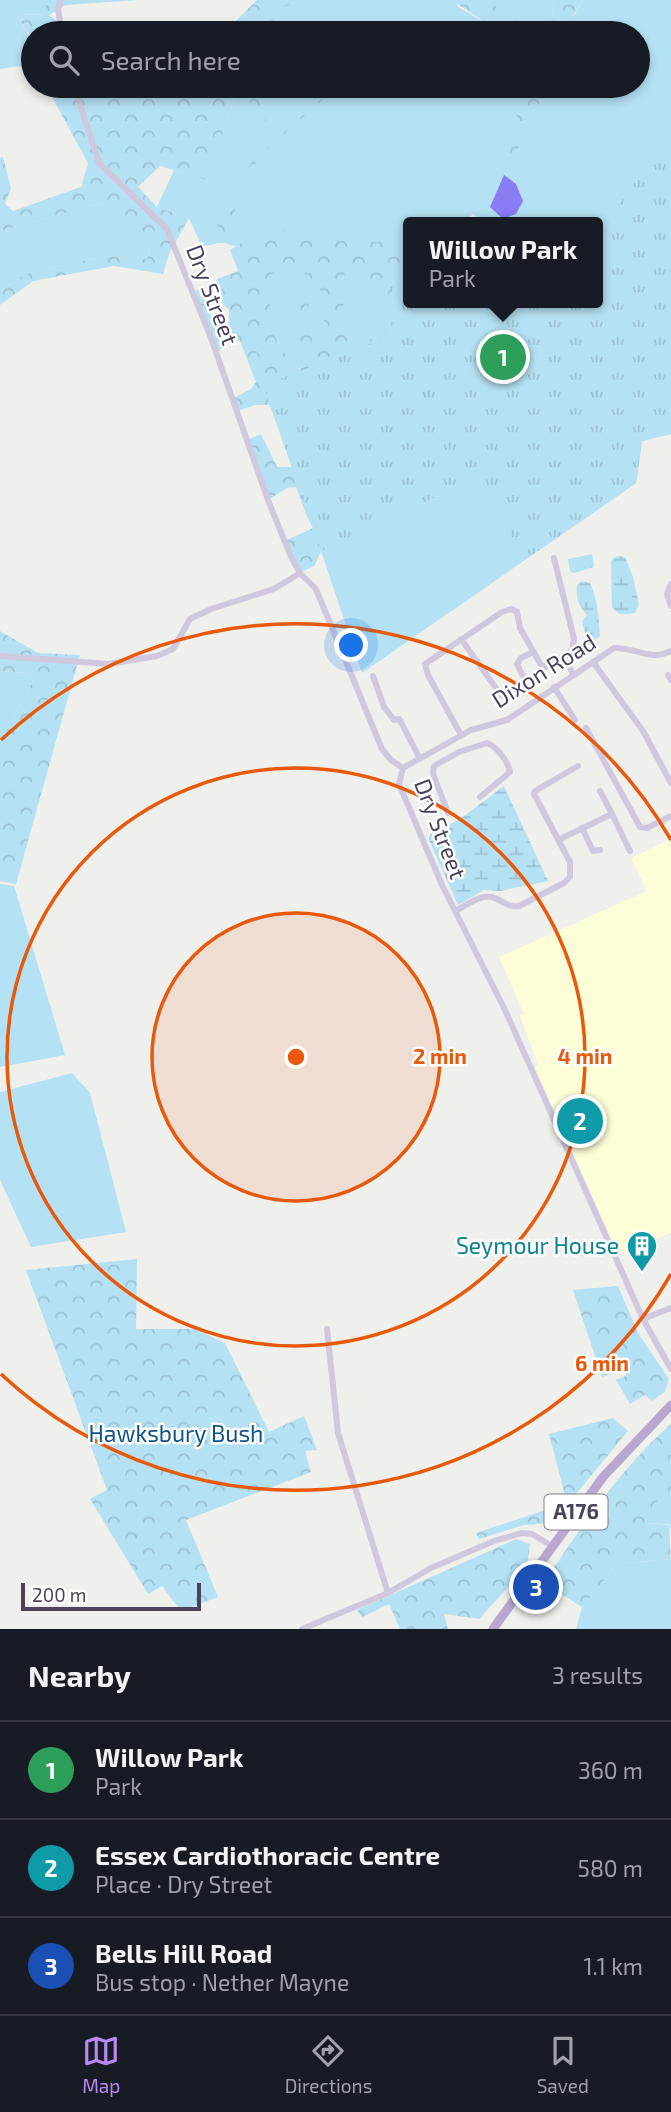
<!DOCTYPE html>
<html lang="en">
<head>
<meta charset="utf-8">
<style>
  :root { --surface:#171b24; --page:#242831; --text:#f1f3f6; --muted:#9ea1a6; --line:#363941; --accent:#b888f3 }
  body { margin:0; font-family:"Exo 2",sans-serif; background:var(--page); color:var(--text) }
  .scale { position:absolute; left:21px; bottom:18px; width:180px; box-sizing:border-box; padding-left:7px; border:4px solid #4c435b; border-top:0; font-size:19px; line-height:24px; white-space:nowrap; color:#4c435b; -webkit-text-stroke:5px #fff; paint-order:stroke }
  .you { position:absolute; left:352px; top:646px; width:24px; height:24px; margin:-18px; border:5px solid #fff; border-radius:50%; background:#1a73e8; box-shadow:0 0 0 10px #1a73e833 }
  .badge { display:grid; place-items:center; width:46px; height:46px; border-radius:50%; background:var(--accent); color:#fff; font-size:23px; font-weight:700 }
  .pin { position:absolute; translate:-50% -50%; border:4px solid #fff; box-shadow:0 2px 7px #0006 }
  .popup { position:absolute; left:403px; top:217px; width:200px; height:91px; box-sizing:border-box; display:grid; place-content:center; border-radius:7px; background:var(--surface); filter:drop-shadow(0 2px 5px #0005); font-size:23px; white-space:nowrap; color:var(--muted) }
  .popup b { font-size:26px; color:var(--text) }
  .popup::after { content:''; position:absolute; left:50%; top:100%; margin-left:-14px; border:14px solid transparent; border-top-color:var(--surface) }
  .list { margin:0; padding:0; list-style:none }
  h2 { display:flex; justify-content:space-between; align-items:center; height:91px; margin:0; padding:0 28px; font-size:30px }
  h2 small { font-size:23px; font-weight:400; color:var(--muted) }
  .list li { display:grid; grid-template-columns:46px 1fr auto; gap:21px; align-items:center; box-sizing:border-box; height:98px; padding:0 28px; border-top:2px solid var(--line) }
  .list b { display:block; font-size:26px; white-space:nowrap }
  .list p { margin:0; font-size:23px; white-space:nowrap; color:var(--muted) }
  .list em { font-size:23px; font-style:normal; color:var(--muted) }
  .icon { flex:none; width:38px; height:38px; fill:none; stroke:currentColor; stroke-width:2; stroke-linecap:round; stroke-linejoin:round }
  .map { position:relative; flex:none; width:671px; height:1629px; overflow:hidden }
  .search { position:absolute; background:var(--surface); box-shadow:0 4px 10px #0003; left:21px; right:21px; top:21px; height:77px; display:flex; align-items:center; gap:18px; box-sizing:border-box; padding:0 24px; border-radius:38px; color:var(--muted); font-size:26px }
  .sheet { height:385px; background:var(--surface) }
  nav { display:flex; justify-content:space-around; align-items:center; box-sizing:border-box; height:98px; border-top:2px solid var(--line); background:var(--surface); font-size:19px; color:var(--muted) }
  nav a { display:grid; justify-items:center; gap:4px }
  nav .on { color:var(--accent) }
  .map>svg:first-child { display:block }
</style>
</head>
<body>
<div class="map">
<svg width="671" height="1629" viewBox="0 0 671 1629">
  <defs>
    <pattern id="forest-crowns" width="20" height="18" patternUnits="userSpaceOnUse" patternTransform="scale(1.75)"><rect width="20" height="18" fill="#b4e1f3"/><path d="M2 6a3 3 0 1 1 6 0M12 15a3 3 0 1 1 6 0" fill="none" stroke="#9cc2d3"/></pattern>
    <pattern id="wetland-marsh" width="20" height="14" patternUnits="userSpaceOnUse" patternTransform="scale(1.75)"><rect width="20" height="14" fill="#b4e1f3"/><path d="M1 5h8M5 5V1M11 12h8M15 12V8" fill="none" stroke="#9cc2d3"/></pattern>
    <pattern id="park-tufts" width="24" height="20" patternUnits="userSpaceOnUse" patternTransform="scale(1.75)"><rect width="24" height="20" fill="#b4e1f3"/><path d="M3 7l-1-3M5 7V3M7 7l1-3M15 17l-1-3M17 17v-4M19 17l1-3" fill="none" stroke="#9cc2d3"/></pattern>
  </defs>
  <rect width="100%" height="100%" fill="#efefec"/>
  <!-- medical -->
  <path fill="#fdfdd8" d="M671,839v394l-53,21 -83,-187 3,-2 -18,-49 4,-2 -25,-57 148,-66 -16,-33z"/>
  <!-- grass -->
  <g fill="#b4e1f3">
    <path d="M0,0h137l-72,5 -16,10 -34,-1 16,24 2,26 -33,5z"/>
    <path d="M300,0h156l2,7 28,16 11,-12 -6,-11h63l-1,18 21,-2 9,-16h88v121l-21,41 -52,69v-9h-115l-10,-8 -9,8h-56v50l-19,16 3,47 -98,35 -30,-51 -27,-72 -15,-5 -20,5 -13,-29 -32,-11 17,-37 34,9 30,-93h400v-53h-370l16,-26z"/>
    <path d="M112,200l38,48 -3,11 -38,-3 -32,6 -51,12 -26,17v-60z"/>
    <path d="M482,484l43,76 -163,113 -41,-122 119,-56z"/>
    <path d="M0,671l28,2 5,8 -33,62z"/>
    <path d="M0,884l14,2 51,169 -65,12z"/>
    <path d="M72,1073l18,20 36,139 -95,15 -31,-67v-88z"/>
    <path d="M671,1495v35l-2,-6 -24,-1 9,-20z"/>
    <path d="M671,1559v70h-95l6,-22 35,-43z"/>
  </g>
  <!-- forest -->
  <g fill="url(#forest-crowns)" fill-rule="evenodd">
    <path d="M48,0h28v4l-11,1 -16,10 24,18h-40v22l-3,-20 -15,-21 33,1 -2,-8z"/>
    <path d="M257,0h43l-16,7 -16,26h-37l4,-11z"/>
    <path d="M455,0h36l14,18 40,9 8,-8 1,-19h29l-15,24 -9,7v2h-36l-18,-7 -19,-3 -30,-20z"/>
    <path d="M46,86h91l2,3 21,-3h78l-30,94 -48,-14 -22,21 19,20 32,11 -20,36 -6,20 -49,-8 -81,15 -33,24v-14l26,-17 51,-12 32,-6 38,3 3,-10 -38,-49 -112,31v-73l3,-1 8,31 -6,16 8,7 68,-24 7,-24z"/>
    <path d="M244,86h9l18,47 55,-47h12l-77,68 -25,44 -1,15 -9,30h-10l2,-19 10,-22 13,-17 16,-35 7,-9z"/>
    <path d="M534,86h11l-3,11 -22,39 -3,23 -15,-6 2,-16z"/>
    <path d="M671,121v313l-29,7 -6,42 -111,77 -43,-76 -42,11 -119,56 -6,14 -15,8 -15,-32 28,-13 -7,-14 -10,-27 -9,1 -19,12 -21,-60 14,-6 16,33h15l-22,-62h-15l-18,6 -5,-12 19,-10 5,-7 -16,-41 -18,-1 1,7 -7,7 -23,-62 12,-5v10l12,35h6l6,-9v-14l-6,-4 -6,-26 21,-8 -8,-21 40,-23 46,13 63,2 22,-2 7,2v61l209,22 -19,-94 52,-69zM357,263l4,8 29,31 2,33 -20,7 -3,-9 -21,-3 -5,-21 2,-43zM308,268c-16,22 -10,54 -9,79l11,10 -6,10 -10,3 -20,-35 -4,-25 1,-36zM309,283l11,4 3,23 6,6 -15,14 -6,-28z"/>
    <path d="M0,631l38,22 42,2 -64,229 -16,-3v-138l33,-62 -5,-8 -28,-2z"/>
    <path d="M137,1259l-1,70h59l30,14 44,89 35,-16 13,34 -12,1 6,21 -125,48 32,77 -37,14 -19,-25 -14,8 -58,-95 17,-9 -81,-220z"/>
    <path d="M618,1286l20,47 31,46 -4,13 -13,9 -7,-6 -15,9 -14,-24 10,-4 3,-8 -27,9 -29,-87z"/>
    <path d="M613,1418l15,13 -76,92 -28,2 -45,14 -3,-6 91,-30 -18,-69z"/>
    <path d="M671,1424v71l-17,8 -9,20 24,2 2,34 -54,5 -35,43 -38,-24c35,-54 79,-117 127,-159z"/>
    <path d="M516,1539l14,5 -3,22 -48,53 -35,-5 4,15h-48l-11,-25 -27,13 -5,-7z"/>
  </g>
  <!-- wetland -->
  <g fill="url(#wetland-marsh)">
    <path d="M618,556l7,1 8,20 6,27 -4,9c-10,2 -17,3 -23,-6l-1,-45 2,-4z"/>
    <path d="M582,581l8,2c8,17 9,36 10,54l-12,6 -6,-21 5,-7c-9,-10 -11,-17 -10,-30z"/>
    <path d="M504,786l44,95 -48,10 -16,-1 -26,15 -29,-65 1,-6 30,-15z"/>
  </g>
  <!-- park -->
  <g fill="url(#park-tufts)">
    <path d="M671,121v313l-29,7 -6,42 -111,77 -43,-76 -42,11 -119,56 -59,-169 15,-2 115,-45 -3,-47 19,-16v31h190v-72l52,-69z"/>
    <path d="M592,554l2,13 -20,6 -4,-2 -2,-12z"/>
  </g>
  <!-- water -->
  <path fill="#8a7cf5" d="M504,175l12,9 7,17 -7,13 -13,5 -13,-12z"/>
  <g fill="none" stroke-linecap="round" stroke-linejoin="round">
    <!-- minor -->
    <g stroke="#d0c8de" stroke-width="6">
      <path d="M61,0l-3,9 4,24"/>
      <path d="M74,86l25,77 68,66 44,109 57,162 23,57 9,16 16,16 66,160 9,11 12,8 -4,16 43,101 63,125 138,309 28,50"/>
      <path d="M554,558l20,81 -2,11 -8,6"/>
      <path d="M671,584l-4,10 4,12"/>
      <path d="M461,639l40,56 5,2 18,-13v-6l-7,-14 4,-6 12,-6"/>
      <path d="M0,656l109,8 48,-8 16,-7 17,-30 21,-10 63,-20 26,-16"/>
      <path d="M593,662l50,69 28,52"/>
      <path d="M668,675l3,5"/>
      <path d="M373,676l11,31 10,13 5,-1 2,3 18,35"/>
      <path d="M554,687l21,33"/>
      <path d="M586,728l54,99 7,1 24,-12"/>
      <path d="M461,735l-33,-60 -3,-11 77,-52 9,-3 6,3 3,16 21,37 5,2 18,-11 9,18"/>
      <path d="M403,768l68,-38 36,-10 107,-72c22,-1 36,14 57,3"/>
      <path d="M600,791l12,23"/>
      <path d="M448,813l-15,-39 1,-8 25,-14 28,-9c10,4 21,18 23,29l-30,25"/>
      <path d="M582,828l11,23 7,-1"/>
      <path d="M558,840l54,-26 18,37"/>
      <path d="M455,911c10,-5 26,-17 37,-14 11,3 15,11 27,9l45,-23 6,-6v-15l-36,-68 1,-3 43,-25"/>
      <path d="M643,1319l28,-11"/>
      <path d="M327,1329l11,104 50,160"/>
      <path d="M302,1629l86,-36 43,-25 63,-27 28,-8 10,1 20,12"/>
    </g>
    <!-- primary -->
    <path stroke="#b8a8cf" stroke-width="9" d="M493,1629l110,-152 68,-72"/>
  </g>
  <!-- distance rings -->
  <circle cx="296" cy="1057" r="144" fill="#e8590c" fill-opacity=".12"/>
  <g fill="none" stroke="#e8590c" stroke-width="3.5">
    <circle cx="296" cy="1057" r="144"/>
    <circle cx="296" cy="1057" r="289"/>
    <path d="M671 1274A433 433 0 0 1 1 1374M1 740A433 433 0 0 1 671 840"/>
  </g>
  <!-- icons -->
  <defs>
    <g id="building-pin" transform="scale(1.575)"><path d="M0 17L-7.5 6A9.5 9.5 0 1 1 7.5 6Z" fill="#0f9aa8" stroke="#fff"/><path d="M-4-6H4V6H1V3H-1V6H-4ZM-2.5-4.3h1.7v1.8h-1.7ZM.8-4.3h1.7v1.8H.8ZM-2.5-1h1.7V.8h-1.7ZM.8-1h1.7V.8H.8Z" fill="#fff"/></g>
  </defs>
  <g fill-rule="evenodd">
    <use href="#building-pin" x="642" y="1246"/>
  </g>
  <g text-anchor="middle" stroke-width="5" stroke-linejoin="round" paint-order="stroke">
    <!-- shield labels -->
    <rect fill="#fff" stroke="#827b8c" stroke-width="2" x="544.5" y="1494.5" width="63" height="35" rx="5"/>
    <g font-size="21" font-weight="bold" fill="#4c435b">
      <text x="576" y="1519">A176</text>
    </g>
    <!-- street labels -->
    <g font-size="23" fill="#4c435b" stroke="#fff">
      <text transform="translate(212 295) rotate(69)" y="8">Dry Street</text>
      <text transform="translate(544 671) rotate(-32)" y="8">Dixon Road</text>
      <text transform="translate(440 829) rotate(69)" y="8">Dry Street</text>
    </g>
    <!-- culture labels -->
    <g font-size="23" fill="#0d838f" stroke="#fff" text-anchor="end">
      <text x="619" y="1254">Seymour House</text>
    </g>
    <!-- park labels -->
    <g font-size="23" fill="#0d5383" stroke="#fff">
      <text x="176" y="1442">Hawksbury Bush</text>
    </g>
  </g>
  <circle cx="296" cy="1057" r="10" fill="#e8590c" stroke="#fff" stroke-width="3.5"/>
  <g font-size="21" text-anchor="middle" font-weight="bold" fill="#e8590c" stroke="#fff" stroke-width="5" stroke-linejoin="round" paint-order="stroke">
    <text x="440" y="1064">2 min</text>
    <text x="585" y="1064">4 min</text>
    <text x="602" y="1371">6 min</text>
  </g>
</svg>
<div class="scale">200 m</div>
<div class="you"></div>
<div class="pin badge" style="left:503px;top:357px;background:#2e9e5b">1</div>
<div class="popup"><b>Willow Park</b>Park</div>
<div class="pin badge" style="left:580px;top:1121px;background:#0f9aa8">2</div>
<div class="pin badge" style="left:536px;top:1587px;background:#1a4fb4">3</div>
<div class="search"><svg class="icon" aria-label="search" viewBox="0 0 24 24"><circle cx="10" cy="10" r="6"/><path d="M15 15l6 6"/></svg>Search here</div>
</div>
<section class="sheet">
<h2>Nearby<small>3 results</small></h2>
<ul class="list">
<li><span class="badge" style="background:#2e9e5b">1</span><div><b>Willow Park</b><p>Park</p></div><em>360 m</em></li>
<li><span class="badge" style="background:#0f9aa8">2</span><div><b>Essex Cardiothoracic Centre</b><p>Place · Dry Street</p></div><em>580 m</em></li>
<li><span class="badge" style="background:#1a4fb4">3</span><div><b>Bells Hill Road</b><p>Bus stop · Nether Mayne</p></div><em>1.1 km</em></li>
</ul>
</section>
<nav>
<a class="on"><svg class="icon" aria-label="map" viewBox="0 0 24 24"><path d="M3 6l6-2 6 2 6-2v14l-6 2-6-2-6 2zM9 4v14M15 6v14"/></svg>Map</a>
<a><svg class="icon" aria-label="directions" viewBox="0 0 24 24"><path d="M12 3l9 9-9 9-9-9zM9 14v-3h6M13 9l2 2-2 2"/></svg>Directions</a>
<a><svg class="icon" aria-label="saved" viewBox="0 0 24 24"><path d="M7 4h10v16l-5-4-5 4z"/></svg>Saved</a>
</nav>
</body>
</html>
